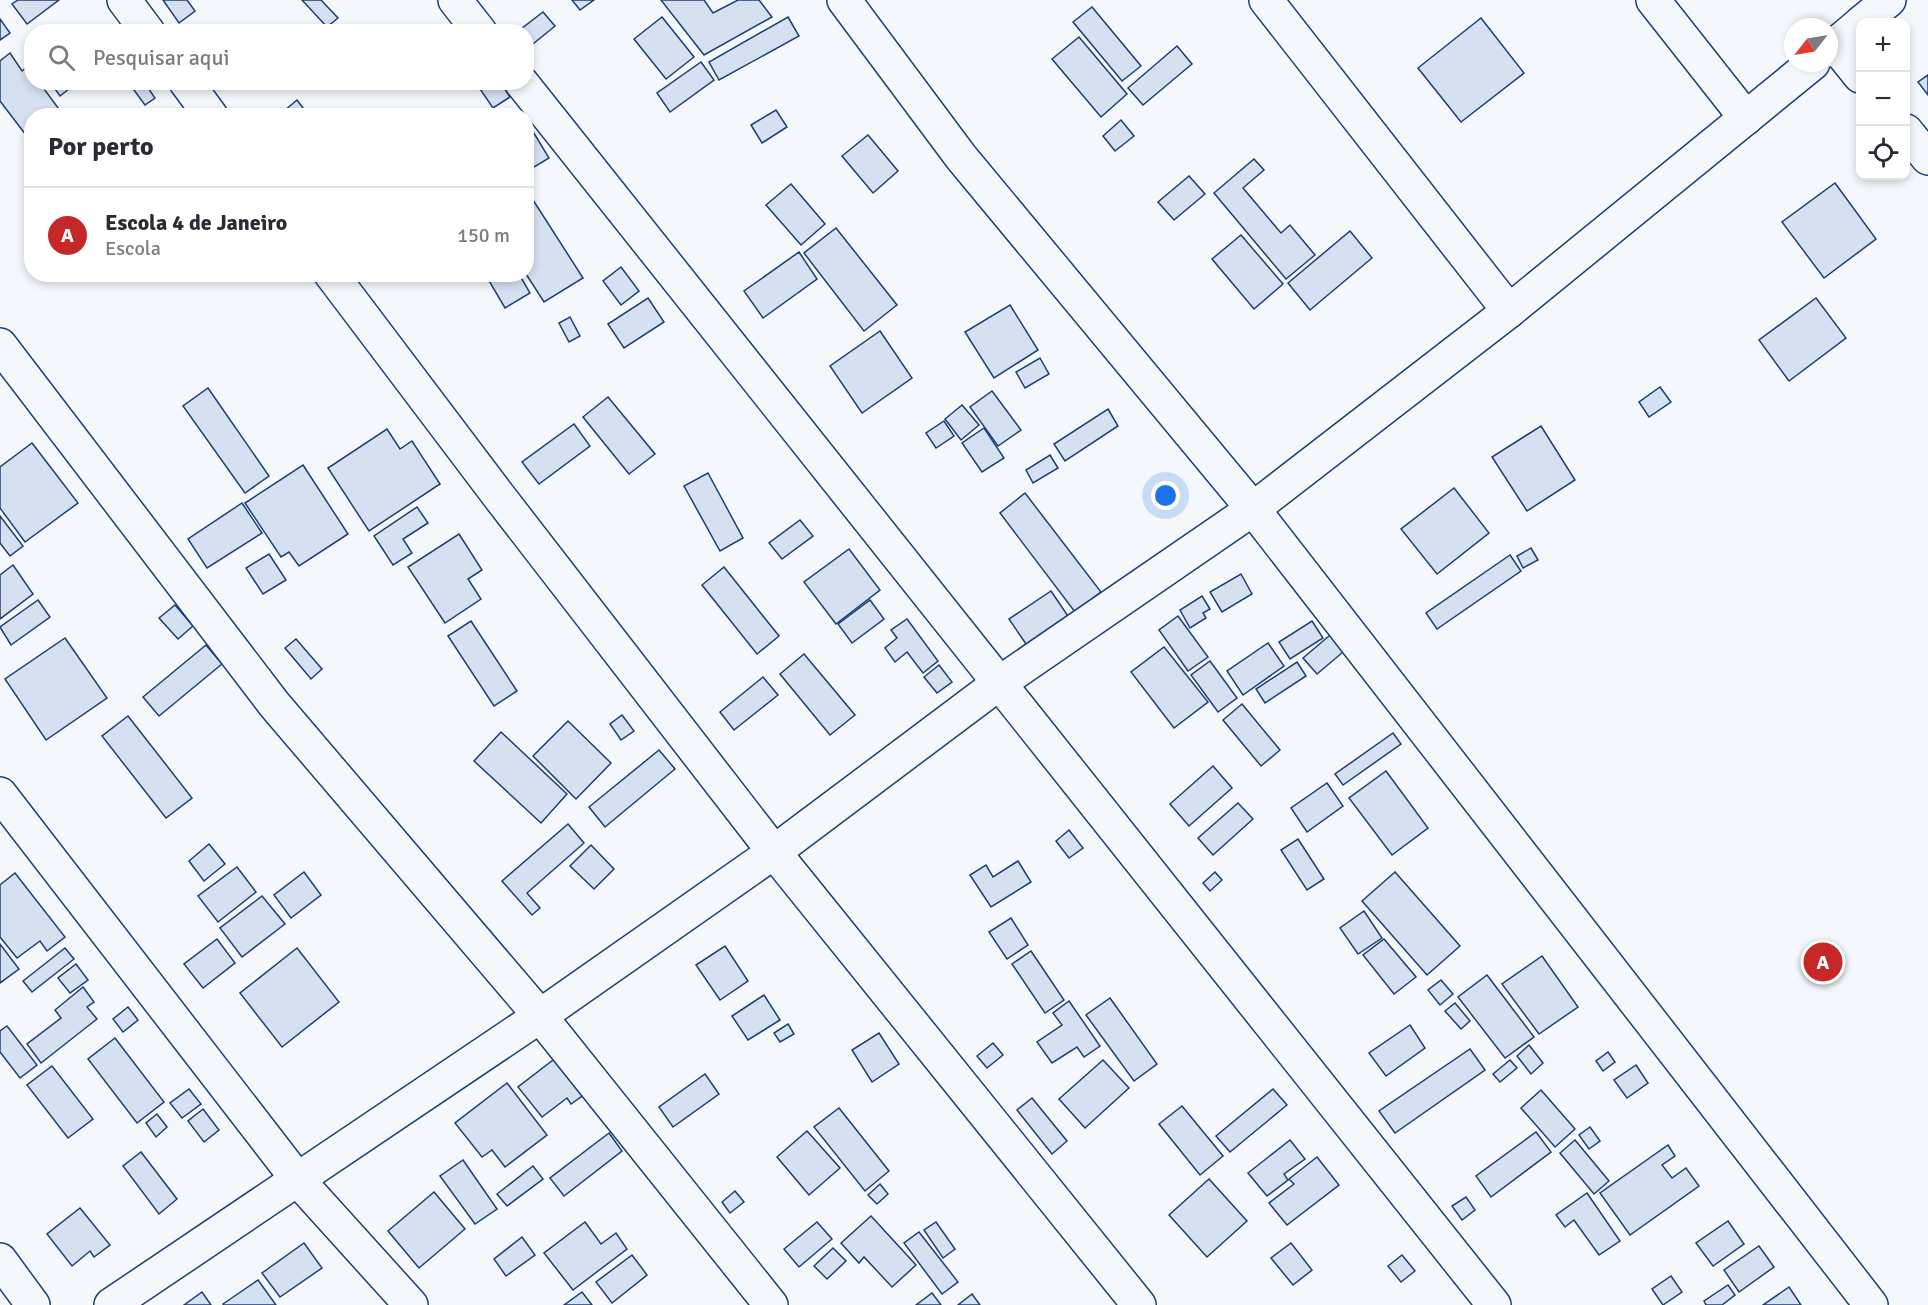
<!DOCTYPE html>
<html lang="pt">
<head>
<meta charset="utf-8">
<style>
  :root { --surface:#fff; --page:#f2f2f3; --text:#2b2b33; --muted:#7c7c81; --line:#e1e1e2; --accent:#c62828 }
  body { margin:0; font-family:Signika,sans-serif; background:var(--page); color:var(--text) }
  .controls { position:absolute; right:18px; top:18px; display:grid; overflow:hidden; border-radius:12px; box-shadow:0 3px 9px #0003 }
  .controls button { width:54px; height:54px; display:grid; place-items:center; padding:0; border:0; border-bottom:2px solid var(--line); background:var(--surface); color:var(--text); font:30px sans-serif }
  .compass { position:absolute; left:1784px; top:18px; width:54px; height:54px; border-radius:50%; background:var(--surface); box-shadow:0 3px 9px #0003; rotate:239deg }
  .you { position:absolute; left:1166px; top:496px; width:21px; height:21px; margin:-15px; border:4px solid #fff; border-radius:50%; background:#1a73e8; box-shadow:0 0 0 9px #1a73e833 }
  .badge { display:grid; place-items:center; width:39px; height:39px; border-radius:50%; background:var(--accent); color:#fff; font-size:20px; font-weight:700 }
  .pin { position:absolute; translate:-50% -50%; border:3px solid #fff; box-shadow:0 2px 6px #0006 }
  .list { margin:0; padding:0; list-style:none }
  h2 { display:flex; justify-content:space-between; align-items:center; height:78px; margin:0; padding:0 24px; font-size:26px }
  h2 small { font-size:20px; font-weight:400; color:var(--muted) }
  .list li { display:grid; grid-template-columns:39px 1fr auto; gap:18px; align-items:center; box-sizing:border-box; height:96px; padding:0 24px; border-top:2px solid var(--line) }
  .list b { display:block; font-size:22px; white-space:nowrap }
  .list p { margin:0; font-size:20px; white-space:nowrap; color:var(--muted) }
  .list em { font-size:20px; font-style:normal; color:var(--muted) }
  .icon { flex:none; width:33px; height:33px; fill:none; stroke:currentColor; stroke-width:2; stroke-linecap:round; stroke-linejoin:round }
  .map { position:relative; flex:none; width:1928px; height:1305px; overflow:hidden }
  .search { position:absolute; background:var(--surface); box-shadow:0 3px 9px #0003; left:24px; top:24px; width:510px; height:66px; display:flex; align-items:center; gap:15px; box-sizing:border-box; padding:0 21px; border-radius:24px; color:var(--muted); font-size:22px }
  .panel { position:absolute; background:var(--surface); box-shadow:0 3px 9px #0003; left:24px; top:108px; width:510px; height:174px; border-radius:24px }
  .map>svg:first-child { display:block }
</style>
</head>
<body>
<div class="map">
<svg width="1928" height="1305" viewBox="0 0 1928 1305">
  <rect width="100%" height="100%" fill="#f4f7fb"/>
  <!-- building -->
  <g fill="#d5e0f0" stroke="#1d3f73" stroke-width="1.5">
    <path d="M18,0h41l-32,24 -15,-20z"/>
    <path d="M163,0h24l8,11 -16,12z"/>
    <path d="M302,0h19l17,18 -11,9z"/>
    <path d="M572,0h22l-14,10z"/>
    <path d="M661,0h43l9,13 25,-13h21l13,17 -68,38z"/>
    <path d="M1092,7l49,59 -19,15 -49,-59z"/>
    <path d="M543,12l12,14 -22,18 -7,-8v-4l-5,-3z"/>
    <path d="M662,17l32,40 -28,22 -32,-40z"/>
    <path d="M788,17l11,19 -80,44 -10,-18z"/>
    <path d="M1481,18l43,55 -63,49 -43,-54z"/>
    <path d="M0,19l10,14 -10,7z"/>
    <path d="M1079,37l48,57 -26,23 -49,-58z"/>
    <path d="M1177,46l15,18 -49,41 -15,-17z"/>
    <path d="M10,53l12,18 5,-4 5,5v10h7l25,34h-32v27l-32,-42v-40z"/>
    <path d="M701,62l13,18 -44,32 -13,-19z"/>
    <path d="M1928,75v20l-10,-13z"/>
    <path d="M50,82h28l-18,14z"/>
    <path d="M128,82h16l11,16 -10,7z"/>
    <path d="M489,82h11l10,15 -17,11 -13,-19z"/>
    <path d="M297,100l12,16h-31z"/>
    <path d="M776,110l11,17 -25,16 -11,-18z"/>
    <path d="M526,120l23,38 -23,14z"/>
    <path d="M1121,120l13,16 -19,15 -12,-15z"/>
    <path d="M868,135l30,36 -25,22 -31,-37z"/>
    <path d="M1254,159l10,11 -21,18 38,45 9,-8 25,30 -29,24 -72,-86z"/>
    <path d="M1189,176l16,18 -31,26 -16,-18z"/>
    <path d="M1835,183l41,56 -52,39 -42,-56z"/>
    <path d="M791,184l34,40 -24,21 -35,-40z"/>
    <path d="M526,189l57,89 -39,24 -18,-28z"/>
    <path d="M836,228l61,77 -33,26 -60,-78z"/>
    <path d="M1350,231l22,27 -62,52 -22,-27z"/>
    <path d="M1241,235l42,49 -29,25 -42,-50z"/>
    <path d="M799,252l18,27 -54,39 -19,-27z"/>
    <path d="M621,267l18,24 -18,14 -18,-24z"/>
    <path d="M485,274h34l11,19 -25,15z"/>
    <path d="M648,298l16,24 -40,26 -16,-24z"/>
    <path d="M1816,298l30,40 -57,43 -30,-41z"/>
    <path d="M1010,305l28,45 -44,28 -29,-46z"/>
    <path d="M570,317l10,19 -11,6 -10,-19z"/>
    <path d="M880,331l32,47 -50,35 -32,-47z"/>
    <path d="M1040,358l9,16 -24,14 -9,-16z"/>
    <path d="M1660,387l11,15 -22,15 -10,-15z"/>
    <path d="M208,388l61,88 -24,17 -62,-87z"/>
    <path d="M992,391l29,39 -23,16 -28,-39z"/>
    <path d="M608,397l47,57 -26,20 -46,-57z"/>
    <path d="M962,405l17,20 -18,15 -16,-21z"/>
    <path d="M1108,409l10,17 -53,35 -11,-17z"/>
    <path d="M944,421l10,15 -18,12 -10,-15z"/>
    <path d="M574,424l16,22 -51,38 -17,-22z"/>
    <path d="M1541,426l34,54 -48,31 -35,-54z"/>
    <path d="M984,428l20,30 -22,14 -20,-29z"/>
    <path d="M387,429l13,20 12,-8 28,43 -71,47 -41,-63z"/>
    <path d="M32,443l46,60 -53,39 -25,-34v-41z"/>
    <path d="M1050,455l8,13 -25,15 -7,-13z"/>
    <path d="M303,465l45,69 -49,32 -10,-14 -8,5 -36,-54z"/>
    <path d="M708,473l35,65 -23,13 -36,-65z"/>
    <path d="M1454,488l35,45 -52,41 -36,-45z"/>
    <path d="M1025,493l76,99 -26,20 -75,-99z"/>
    <path d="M242,503l20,30 -55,35 -19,-29z"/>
    <path d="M417,507l11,16 -25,16 9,14 -19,12 -19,-29z"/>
    <path d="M0,516l23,30 -13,10 -10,-13z"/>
    <path d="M800,520l13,16 -31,23 -13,-16z"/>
    <path d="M459,534l23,36 -14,9 13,20 -36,24 -37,-56z"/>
    <path d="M1531,548l7,12 -15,8 -6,-12z"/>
    <path d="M849,549l31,41 -44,34 -32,-42z"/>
    <path d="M269,554l17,26 -23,14 -17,-26z"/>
    <path d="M1510,555l11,16 -84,58 -11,-16z"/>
    <path d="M13,565l20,29 -33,25v-44z"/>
    <path d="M724,567l55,69 -22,18 -55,-69z"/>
    <path d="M1241,574l11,20 -30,18 -12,-20z"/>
    <path d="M1051,591l19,28 -42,28 -19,-28z"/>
    <path d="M1202,596l8,13 -7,4 3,5 -16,10 -10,-18z"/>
    <path d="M38,600l12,17 -39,28 -11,-18z"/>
    <path d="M870,600l14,19 -32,24 -14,-19z"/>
    <path d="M175,605l18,21 -15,13 -19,-21z"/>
    <path d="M1178,616l30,41 -20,14 -29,-41z"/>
    <path d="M907,619l31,42 -15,12 -16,-21 -12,10 -10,-14 12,-10 -6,-8z"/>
    <path d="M471,621l46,70 -23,15 -46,-70z"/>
    <path d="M1312,621l11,17 -33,21 -11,-17z"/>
    <path d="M1336,630l13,17 -32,27 -14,-16z"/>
    <path d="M65,638l42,60 -61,42 -41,-61z"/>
    <path d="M296,639l26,30 -11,10 -26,-31z"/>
    <path d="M1268,643l16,23 -41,29 -16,-24z"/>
    <path d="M206,645l16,19 -63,52 -16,-19z"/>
    <path d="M1164,647l44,55 -34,26 -43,-56z"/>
    <path d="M804,654l51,61 -25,20 -50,-61z"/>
    <path d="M1210,661l27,37 -19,14 -27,-37z"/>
    <path d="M1297,662l9,14 -41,27 -9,-14z"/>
    <path d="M939,665l13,17 -15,11 -13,-16z"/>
    <path d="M763,677l15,18 -44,35 -14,-18z"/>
    <path d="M1242,704l38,46 -19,16 -38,-46z"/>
    <path d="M622,715l12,16 -13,9 -11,-16z"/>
    <path d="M128,716l64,82 -26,20 -64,-82z"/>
    <path d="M568,721l43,42 -35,36 -43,-43z"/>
    <path d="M501,732l66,62 -26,29 -67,-62z"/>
    <path d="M1393,733l8,11 -58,41 -8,-11z"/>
    <path d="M659,750l16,19 -70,58 -16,-20z"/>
    <path d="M1213,766l19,22 -43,38 -19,-22z"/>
    <path d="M1386,771l42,57 -36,27 -43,-57z"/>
    <path d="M1327,783l16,23 -36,26 -16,-24z"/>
    <path d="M1238,803l15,16 -40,36 -15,-17z"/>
    <path d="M568,824l16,19 -57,50 13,15 -8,7 -30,-34z"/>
    <path d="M1069,830l14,18 -14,10 -13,-17z"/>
    <path d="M1298,839l26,40 -17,11 -26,-40z"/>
    <path d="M209,844l16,20 -21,17 -15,-20z"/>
    <path d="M591,845l23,24 -20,20 -24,-23z"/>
    <path d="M1018,861l13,21 -40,25 -21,-32 16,-10 7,12z"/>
    <path d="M237,867l19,25 -38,30 -20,-26z"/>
    <path d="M304,872l17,23 -30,23 -17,-23z"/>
    <path d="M1215,872l7,8 -12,11 -7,-8z"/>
    <path d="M1395,872l65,74 -33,29 -65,-74z"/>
    <path d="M15,873l50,64 -18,14 -7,-10 -23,17 -17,-21v-52z"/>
    <path d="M262,896l23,28 -43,33 -22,-29z"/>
    <path d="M1364,911l18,27 -24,16 -18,-26z"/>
    <path d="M1011,918l17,27 -21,14 -18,-27z"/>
    <path d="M217,939l18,24 -32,25 -19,-24z"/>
    <path d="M1384,939l32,38 -22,17 -31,-39z"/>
    <path d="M0,944l19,25 -19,14z"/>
    <path d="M725,946l23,35 -28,19 -24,-35z"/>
    <path d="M65,948l9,11 -42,33 -9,-11z"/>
    <path d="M297,948l42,54 -57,45 -42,-54z"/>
    <path d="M1031,951l33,49 -19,13 -33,-49z"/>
    <path d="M1542,956l36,51 -39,27 -37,-50z"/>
    <path d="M76,964l12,16 -18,13 -12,-15z"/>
    <path d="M1487,975l47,62 -29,21 -47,-61z"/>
    <path d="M1441,980l12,14 -13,11 -12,-15z"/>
    <path d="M83,987l11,15 -7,5 10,12 -56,44 -14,-19 34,-26 -6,-8z"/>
    <path d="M764,995l16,25 -32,20 -16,-24z"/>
    <path d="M1110,998l47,66 -23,17 -48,-66z"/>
    <path d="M1069,1001l31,45 -16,11 -7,-10 -25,16 -15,-21 25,-17 -9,-12z"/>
    <path d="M1455,1003l15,18 -9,8 -16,-18z"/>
    <path d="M128,1007l10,13 -15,12 -10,-13z"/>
    <path d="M788,1024l6,10 -14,8 -6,-9z"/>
    <path d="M1410,1025l15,23 -39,28 -17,-23z"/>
    <path d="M7,1026l30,39 -17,13 -20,-26v-21z"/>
    <path d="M879,1033l20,31 -27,18 -20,-32z"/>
    <path d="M115,1038l49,64 -27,21 -49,-64z"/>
    <path d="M993,1043l10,12 -16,13 -10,-12z"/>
    <path d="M1529,1045l14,18 -12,11 -14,-18z"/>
    <path d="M1470,1049l15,21 -90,63 -16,-22z"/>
    <path d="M1608,1052l7,10 -12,9 -7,-10z"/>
    <path d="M557,1057l28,37 -14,10 -4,-6 -25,19 -24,-30z"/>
    <path d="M1103,1060l26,28 -44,40 -26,-29z"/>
    <path d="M1510,1060l7,8 -17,14 -7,-8z"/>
    <path d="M1636,1065l12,18 -21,15 -13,-18z"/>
    <path d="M52,1066l41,53 -25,19 -41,-53z"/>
    <path d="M705,1074l14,20 -46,33 -14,-20z"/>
    <path d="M507,1083l40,52 -42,32 -13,-17 -10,7 -27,-34z"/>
    <path d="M189,1089l12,15 -19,14 -12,-15z"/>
    <path d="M1273,1089l14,16 -57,47 -14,-16z"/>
    <path d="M1541,1090l34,39 -20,18 -34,-39z"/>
    <path d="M1032,1098l35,43 -15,13 -35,-44z"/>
    <path d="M1182,1106l41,50 -23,19 -41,-51z"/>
    <path d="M839,1108l50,63 -24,20 -51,-64z"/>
    <path d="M203,1109l16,21 -15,12 -16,-21z"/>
    <path d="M157,1114l10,13 -11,10 -10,-14z"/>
    <path d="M1590,1127l10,14 -11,8 -10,-14z"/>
    <path d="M807,1131l33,37 -31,27 -32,-38z"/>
    <path d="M1536,1132l15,20 -60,45 -15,-21z"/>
    <path d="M609,1133l13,18 -58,45 -14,-18z"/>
    <path d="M1290,1140l15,19 -21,15 4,6 -21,16 -19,-23z"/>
    <path d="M1575,1140l34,41 -15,13 -34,-41z"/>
    <path d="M1668,1145l7,11 -13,9 10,13 14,-10 13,18 -69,49 -30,-42z"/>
    <path d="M141,1152l36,47 -18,15 -36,-48z"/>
    <path d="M1317,1157l22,28 -52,40 -18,-22 25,-19 -5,-5z"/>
    <path d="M463,1160l34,49 -22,15 -35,-48z"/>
    <path d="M533,1166l10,13 -36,27 -10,-12z"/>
    <path d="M1209,1179l38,42 -40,36 -38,-42z"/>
    <path d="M880,1184l8,10 -11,10 -9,-9z"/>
    <path d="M735,1191l9,11 -14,11 -8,-11z"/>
    <path d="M434,1192l31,37 -46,39 -31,-37z"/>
    <path d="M1587,1193l33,48 -21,14 -25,-35 -9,7 -9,-12z"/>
    <path d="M1466,1197l9,13 -13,10 -10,-14z"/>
    <path d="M80,1208l30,37 -16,12 -4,-6 -18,15 -25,-32z"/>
    <path d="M871,1216l45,49 -24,22 -28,-30 -5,6 -18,-20z"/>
    <path d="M1728,1221l16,23 -31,22 -17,-23z"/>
    <path d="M585,1222l16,22 15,-11 11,16 -54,41 -29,-37z"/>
    <path d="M817,1222l15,17 -33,28 -15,-18z"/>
    <path d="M936,1222l19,27 -12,9 -19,-28z"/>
    <path d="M919,1232l39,50 -16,12 -38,-51z"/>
    <path d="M522,1237l13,18 -29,21 -12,-17z"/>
    <path d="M304,1243l18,25 -42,29 -18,-24z"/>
    <path d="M1291,1243l21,27 -19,15 -22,-27z"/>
    <path d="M1759,1246l15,21 -35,25 -15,-22z"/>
    <path d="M833,1248l13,13 -19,18 -13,-13z"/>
    <path d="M632,1255l15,20 -35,28 -16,-21z"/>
    <path d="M1402,1255l13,16 -14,11 -13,-16z"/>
    <path d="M1671,1276l11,16 -19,13 -11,-16z"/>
    <path d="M258,1280l18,25h-52l-1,-1z"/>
    <path d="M1728,1285l7,10 -13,10h-16l-2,-4z"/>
    <path d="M1789,1287l12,18h-38z"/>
    <path d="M202,1292l9,13h-27z"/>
    <path d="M582,1292l10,13h-28z"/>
    <path d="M932,1293l9,12h-25z"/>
    <path d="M972,1294l8,11h-22z"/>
  </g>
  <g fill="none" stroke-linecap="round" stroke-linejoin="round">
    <!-- minor casing -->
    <g stroke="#1d3f73" stroke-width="36">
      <g id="minor">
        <path d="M124,0l24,32"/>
        <path d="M455,0l25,32"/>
        <path d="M844,0l117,157 292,352 618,796"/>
        <path d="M1266,0l243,311"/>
        <path d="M1653,0l93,118"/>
        <path d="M1862,22l27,-22"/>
        <path d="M1835,45l25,31"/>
        <path d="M1829,50l31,-26"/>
        <path d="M186,82l25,34"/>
        <path d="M521,82l973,1223"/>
        <path d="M1906,131l22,27"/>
        <path d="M331,274l167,221 276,357 365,453"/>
        <path d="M0,345l274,359 266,312 231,289"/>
        <path d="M0,794l298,386 113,125"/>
        <path d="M0,1260l33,45"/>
        <path d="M111,1305l429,-289 234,-164 224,-168 255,-175 256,-198 304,-248"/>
      </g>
    </g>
    <!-- minor -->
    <use href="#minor" stroke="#f4f7fb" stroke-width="33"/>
  </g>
</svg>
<div class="controls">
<button>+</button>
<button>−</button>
<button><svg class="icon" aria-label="locate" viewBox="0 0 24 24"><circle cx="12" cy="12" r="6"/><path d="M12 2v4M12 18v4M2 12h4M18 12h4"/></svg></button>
</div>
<svg class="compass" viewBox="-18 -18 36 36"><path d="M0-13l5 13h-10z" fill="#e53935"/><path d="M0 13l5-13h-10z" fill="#7c7c81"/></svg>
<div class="you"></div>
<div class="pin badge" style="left:1823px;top:962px">A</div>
<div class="search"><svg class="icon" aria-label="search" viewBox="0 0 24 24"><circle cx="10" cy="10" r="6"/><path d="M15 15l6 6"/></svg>Pesquisar aqui</div>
<section class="panel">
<h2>Por perto<small></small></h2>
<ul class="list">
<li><span class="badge">A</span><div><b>Escola 4 de Janeiro</b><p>Escola</p></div><em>150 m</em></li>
</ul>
</section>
</div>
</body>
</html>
